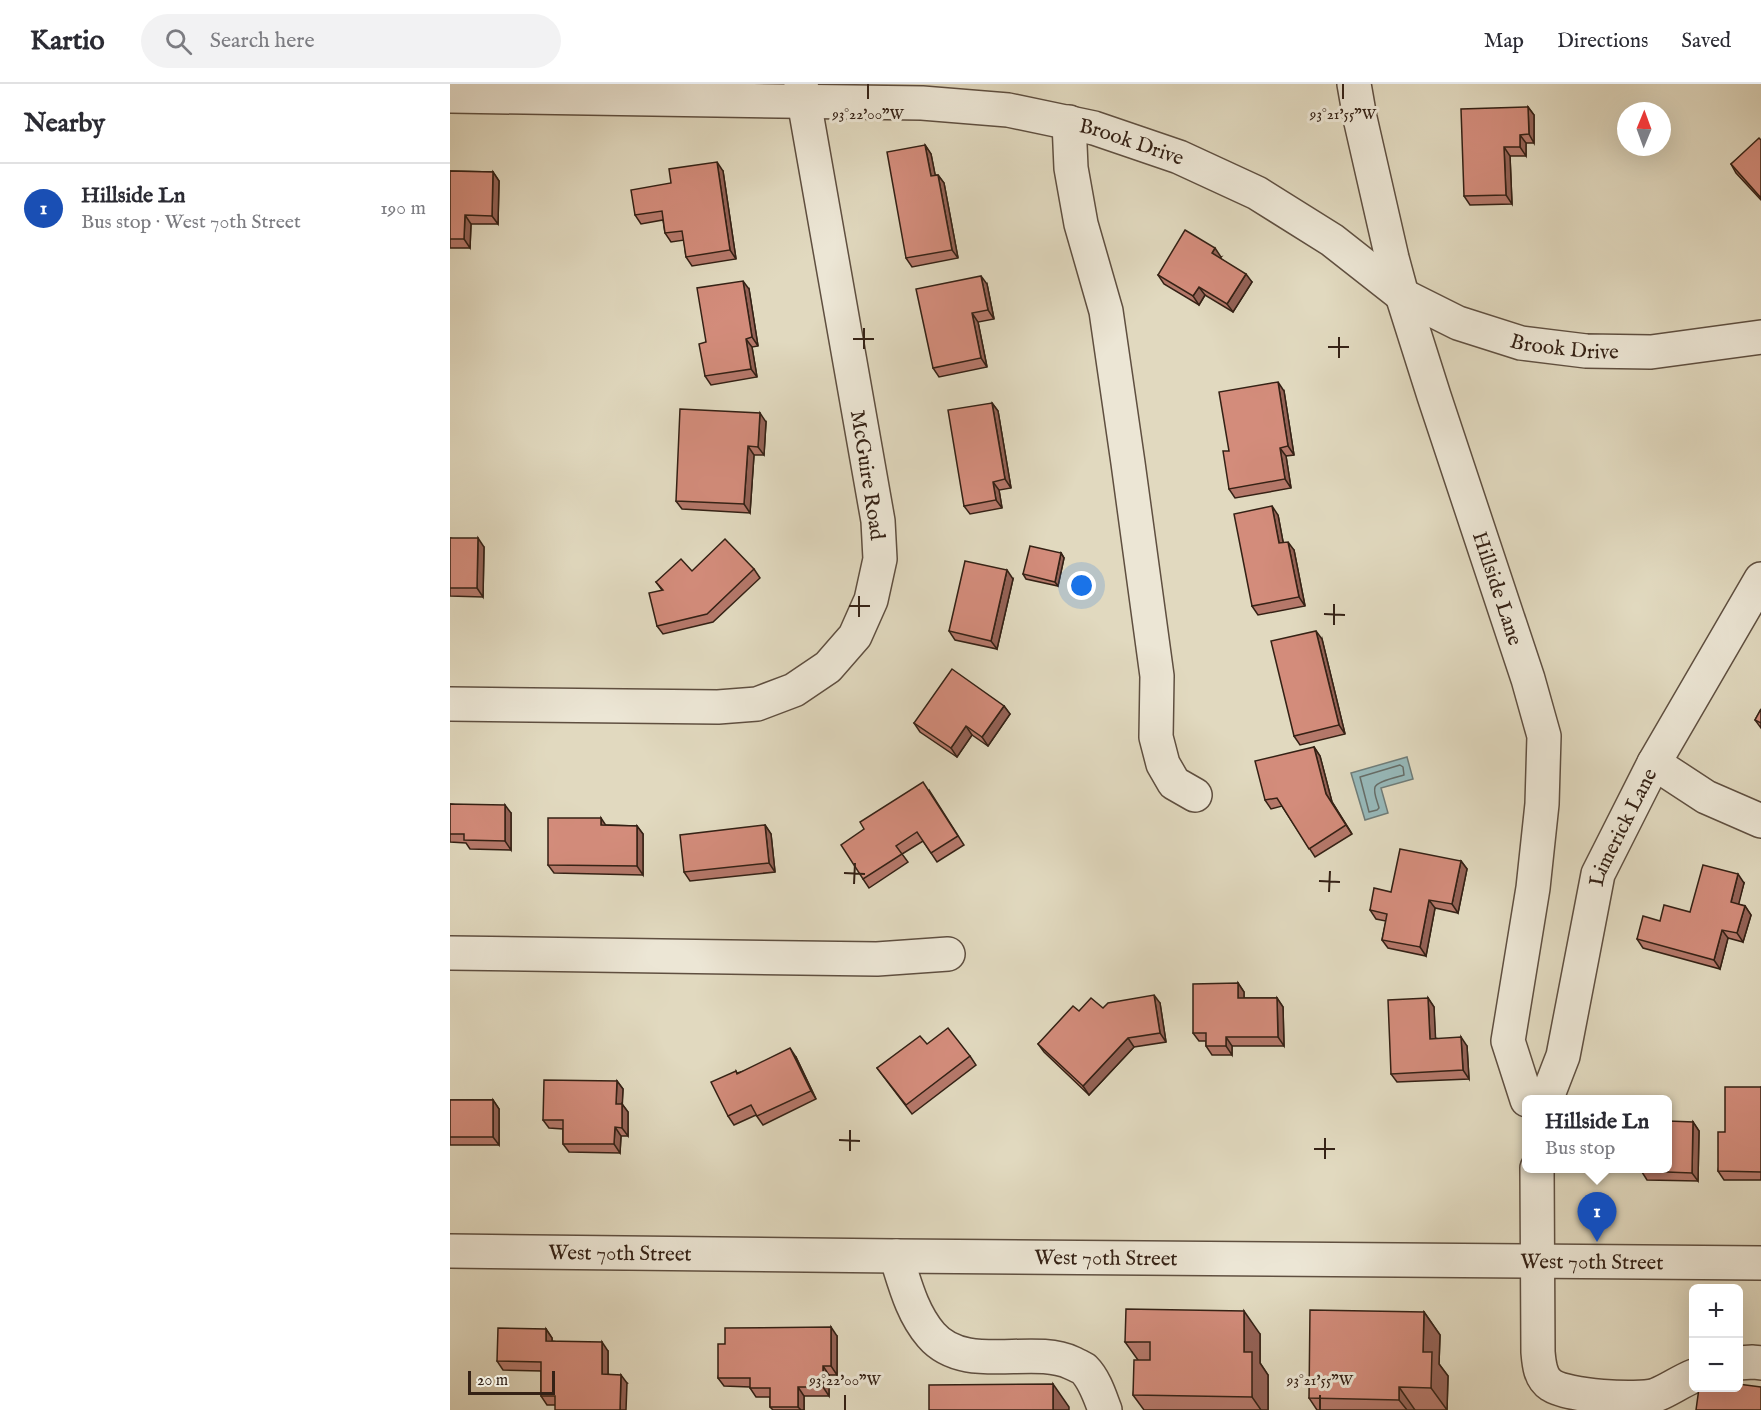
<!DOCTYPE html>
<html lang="en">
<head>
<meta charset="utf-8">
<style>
  :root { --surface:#fff; --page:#f2f2f3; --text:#2b2b33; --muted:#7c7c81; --line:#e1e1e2; --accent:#8f2418 }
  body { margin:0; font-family:"IM FELL English",serif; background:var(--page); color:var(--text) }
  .controls { position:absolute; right:18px; bottom:18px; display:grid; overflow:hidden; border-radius:9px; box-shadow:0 6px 24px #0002 }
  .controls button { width:54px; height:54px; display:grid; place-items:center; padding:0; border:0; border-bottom:2px solid var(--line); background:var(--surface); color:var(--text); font:30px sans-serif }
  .compass { position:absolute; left:1167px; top:18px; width:54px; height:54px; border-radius:50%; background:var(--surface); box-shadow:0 6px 24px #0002; rotate:1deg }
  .scale { position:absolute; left:18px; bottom:15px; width:87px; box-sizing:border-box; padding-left:6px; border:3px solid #342115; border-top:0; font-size:16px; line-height:21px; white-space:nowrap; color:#342115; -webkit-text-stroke:4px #ece6d5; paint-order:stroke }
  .you { position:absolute; left:632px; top:502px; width:21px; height:21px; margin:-15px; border:4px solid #fff; border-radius:50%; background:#1a73e8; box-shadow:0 0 0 9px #1a73e833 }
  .badge { display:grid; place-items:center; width:39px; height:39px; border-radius:50%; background:var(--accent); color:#fff; font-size:20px; font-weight:700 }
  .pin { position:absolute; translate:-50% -50px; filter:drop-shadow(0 2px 3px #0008) }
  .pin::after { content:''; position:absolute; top:32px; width:21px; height:18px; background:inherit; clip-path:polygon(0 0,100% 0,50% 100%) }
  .popup { position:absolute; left:1072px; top:1011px; width:150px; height:78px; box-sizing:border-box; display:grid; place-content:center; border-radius:9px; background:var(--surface); filter:drop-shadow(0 2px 4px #0005); font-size:20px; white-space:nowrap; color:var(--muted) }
  .popup b { font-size:22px; color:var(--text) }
  .popup::after { content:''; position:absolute; left:50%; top:100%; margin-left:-12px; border:12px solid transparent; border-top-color:var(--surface) }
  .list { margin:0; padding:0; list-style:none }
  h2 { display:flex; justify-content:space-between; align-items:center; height:78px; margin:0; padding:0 24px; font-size:26px }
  h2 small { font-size:20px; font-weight:400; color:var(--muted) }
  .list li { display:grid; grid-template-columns:39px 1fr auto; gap:18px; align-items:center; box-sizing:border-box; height:90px; padding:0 24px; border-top:2px solid var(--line) }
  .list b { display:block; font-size:22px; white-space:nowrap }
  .list p { margin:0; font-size:20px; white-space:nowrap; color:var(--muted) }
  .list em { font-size:20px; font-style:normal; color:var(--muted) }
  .icon { flex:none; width:33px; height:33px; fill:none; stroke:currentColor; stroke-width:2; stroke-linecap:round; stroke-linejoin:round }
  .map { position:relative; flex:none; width:1311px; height:1326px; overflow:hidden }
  header { display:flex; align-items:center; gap:36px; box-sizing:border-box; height:84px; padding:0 30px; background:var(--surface); border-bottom:2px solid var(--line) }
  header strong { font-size:28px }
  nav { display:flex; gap:33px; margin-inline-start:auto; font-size:21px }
  .search { width:420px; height:54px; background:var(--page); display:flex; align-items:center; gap:15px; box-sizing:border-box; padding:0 21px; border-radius:33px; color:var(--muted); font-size:22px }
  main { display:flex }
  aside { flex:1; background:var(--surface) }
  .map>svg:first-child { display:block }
</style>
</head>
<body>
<header>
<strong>Kartio</strong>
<div class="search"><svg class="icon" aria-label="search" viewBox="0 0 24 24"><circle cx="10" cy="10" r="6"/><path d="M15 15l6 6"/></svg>Search here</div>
<nav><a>Map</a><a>Directions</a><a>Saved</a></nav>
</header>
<main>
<aside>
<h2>Nearby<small></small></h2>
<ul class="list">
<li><span class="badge" style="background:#1a4fb4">1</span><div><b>Hillside Ln</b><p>Bus stop · West 70th Street</p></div><em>190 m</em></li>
</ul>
</aside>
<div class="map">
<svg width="1311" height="1326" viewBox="0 0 1311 1326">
  <rect width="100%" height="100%" fill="#e1d9bf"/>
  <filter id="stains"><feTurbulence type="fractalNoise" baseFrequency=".00333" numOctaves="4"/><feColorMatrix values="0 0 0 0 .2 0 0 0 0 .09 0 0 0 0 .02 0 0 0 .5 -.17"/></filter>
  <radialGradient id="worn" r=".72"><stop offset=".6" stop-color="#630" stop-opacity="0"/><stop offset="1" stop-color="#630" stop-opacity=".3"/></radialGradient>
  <!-- water -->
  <path fill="#97b9ba" stroke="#6f7c78" stroke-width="1.5" d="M957,673l6,22 -32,9 7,25 -23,7 -14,-47z"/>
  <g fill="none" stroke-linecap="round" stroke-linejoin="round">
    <!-- shore -->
    <path stroke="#666d68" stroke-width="1.5" d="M950,681l3,2 1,8c-7,2 -27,6 -29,12 -2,6 3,16 4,21l-2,2 -8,2 -9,-35z"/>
    <!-- minor casing -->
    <g stroke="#5f4f40" stroke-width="36">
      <g id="minor">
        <path id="s1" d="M904,0l6,34 32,140 10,37 32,101 94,283 16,57 -2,68 -9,84 -25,153 19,59"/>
        <path id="s2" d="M0,12l472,7 86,7 86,18 85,29 78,36 75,47 70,55 56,28 63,20 65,8 65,1 110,-15"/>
        <path d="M619,38l2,46 10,56 25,87 22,152 29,213 -1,61 7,27 11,19 21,12"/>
        <path d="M0,620l268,3 39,-3 37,-14 34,-23 27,-31 16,-36 9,-41 -2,-38 -77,-437"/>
        <path d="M1204,679l52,34 55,24"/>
        <path d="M0,869l427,6 71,-5"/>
        <path id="s3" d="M1096,1016l17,-44 35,-182 56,-111 107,-184"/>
        <path d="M1087,1084l1,184c1,12 2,26 13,33 16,11 86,16 105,10 13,-5 25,-14 38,-19"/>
        <path id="s4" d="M0,1167l446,5 865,7"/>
        <path d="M446,1172c9,28 16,57 35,79 34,40 101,9 141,28 4,2 9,4 12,6 11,11 16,28 21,41"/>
        <path d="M1288,1279l15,-1 8,1"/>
      </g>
    </g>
    <!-- minor -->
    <use href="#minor" stroke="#ece6d5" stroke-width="33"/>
  </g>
  <!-- wall -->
  <g fill="#b5786a" stroke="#342115" stroke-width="1.5">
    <path d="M1078,23l6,8v28h-8v13h-16l2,48 -42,1 -6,-9z"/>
    <path d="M1311,56v60l-25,-27 -5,-9z"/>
    <path d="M475,61l6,9 4,21h3l6,8 14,75 -46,9 -6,-9z"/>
    <path d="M0,87l43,1 6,9 -1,43h-27l-1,24h-20z"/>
    <path d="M273,87l13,88 -44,7 -6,-9 -2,-17 -13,2 -6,-9 -2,-13 -22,4 -6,-9 36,-32z"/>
    <path d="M771,173l-1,1 32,24 -19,30 -28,-17 -6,10 -35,-21 -6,-9z"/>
    <path d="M537,200l7,35 -16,3 9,45 -48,10 -6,-9z"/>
    <path d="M299,205l9,57 -6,1 5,30 -46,8 -6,-9 1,-34z"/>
    <path d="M834,307l10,64 -8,1 5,32 -56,10 -6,-9v-38z"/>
    <path d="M542,319l6,8 13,77 -12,2 3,18 -32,6 -6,-8z"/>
    <path d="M316,338l-2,33h-10l-4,58 -68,-4 -6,-8z"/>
    <path d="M828,431l5,27 11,8 11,56 -47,9 -6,-9z"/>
    <path d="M0,454l34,9 -1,50 -33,-1z"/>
    <path d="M611,469l3,5 -6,28 -32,-7 -3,-5z"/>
    <path d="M304,485l6,9 -47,44 -50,12 -6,-8 5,-36 -6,-8 36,-11z"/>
    <path d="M563,495l-16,70 -42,-9 -6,-9z"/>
    <path d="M872,555l23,95 -45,11 -6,-9z"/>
    <path d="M554,622l6,8 -22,32 -16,-11 -15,22 -37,-25 -6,-9z"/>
    <path d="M1311,625v19l-6,-8z"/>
    <path d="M864,663l6,9 12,46 20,32 -37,23 -33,-51 -11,3 -6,-9z"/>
    <path d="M479,706l35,55 -27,17 -14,-21 -21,13 6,8 -39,26 -6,-9z"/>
    <path d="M0,720l61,9v37l-41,-1 -4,-6 -16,-1z"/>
    <path d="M156,741l31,1 6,8v41l-89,-2 -6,-8z"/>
    <path d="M315,741l6,9 4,38 -85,9 -6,-9z"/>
    <path d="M1011,777l6,8 -9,44 -23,-5 -9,48 -38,-8 -6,-8 4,-19 -10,-2 -6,-9 21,-18z"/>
    <path d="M1294,799l-6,21 7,2 6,9 -8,27 -15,-4 -8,31 -77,-21 -6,-9 23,-18 30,-9z"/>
    <path d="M788,899l6,9v6h33l6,9 1,39h-52v9h-20l-6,-9v-5h-7l-6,-8z"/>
    <path d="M978,914l6,9 1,31 32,8 2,33 -72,3 -6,-8z"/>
    <path d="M710,919l6,39 -32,5 -45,48 -45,-43 -6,-8 41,-33 24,-3z"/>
    <path d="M477,960l43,12 6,9 -64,49 -35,-46z"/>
    <path d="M346,973l20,42 -53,26 -7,-10 -22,10 -6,-9 8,-45 1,2z"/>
    <path d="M167,997l6,8 -1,15 6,8v24h-7l-1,17 -51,-1 -6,-8v-15l-14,-1 -6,-8z"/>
    <path d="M1311,1003v93h-37l-6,-9 7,-39z"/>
    <path d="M0,1016h43l6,9v36h-49z"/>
    <path d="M1243,1038l6,9 -1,50 -51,-1 -5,-8h-23l-2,-4h51z"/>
    <path d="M974,1228l16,23 -1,29 9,12 -1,34h-130l-8,-12z"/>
    <path d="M96,1245l6,9v3l56,10v23l19,9 -72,22h-8l-6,-9v-25l-38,-1 -6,-9z"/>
    <path d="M810,1250v29l8,12v35h-124l-11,-15 5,-35 -13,-18z"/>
    <path d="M387,1252v39h-8v21h-25v14h-31l-3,-3v-10h-14l-6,-9v-1l-26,-1 -6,-8 7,-34z"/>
  </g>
  <!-- shaded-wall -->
  <g fill="#946256" stroke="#342115" stroke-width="1.5">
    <path d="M1078,23l6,8v28l-5,-9z"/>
    <path d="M1070,51l6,8v13l-6,-9z"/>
    <path d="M475,61l6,9 6,30 -6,-8z"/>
    <path d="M1054,63l6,9 2,48 -6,-9z"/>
    <path d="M267,78l6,9 13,88 -6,-9z"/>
    <path d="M43,88l6,9 -1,43 -6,-8z"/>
    <path d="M488,91l6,8 14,75 -6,-8z"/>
    <path d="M15,131l6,9 -1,24 -6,-9z"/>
    <path d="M765,164l6,9 -3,5 -6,-9z"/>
    <path d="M796,190l6,8 -19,30 -6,-8z"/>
    <path d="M531,192l6,8 7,35 -6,-9z"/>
    <path d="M293,197l6,8 9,57 -6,-9z"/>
    <path d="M749,203l6,8 -6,10 -6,-9z"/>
    <path d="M522,229l6,9 9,45 -6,-9z"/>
    <path d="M296,255l6,8 5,30 -6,-8z"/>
    <path d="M828,298l6,9 10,64 -6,-9z"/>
    <path d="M542,319l6,8 13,77 -6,-9z"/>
    <path d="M310,329l6,9 -2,33 -6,-8z"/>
    <path d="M298,362l6,9 -4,58 -6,-9z"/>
    <path d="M830,364l6,8 5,32 -6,-9z"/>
    <path d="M543,398l6,8 3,18 -6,-8z"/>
    <path d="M822,422l6,9 7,37 -6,-9z"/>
    <path d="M28,454l6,9 -1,50 -6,-9z"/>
    <path d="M838,458l6,8 11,56 -6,-9z"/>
    <path d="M611,469l3,5 -6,28 -3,-4z"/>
    <path d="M557,486l6,9 -16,70 -6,-8z"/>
    <path d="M866,547l6,8 23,95 -6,-9z"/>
    <path d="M554,622l6,8 -22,32 -6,-9z"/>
    <path d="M516,642l6,9 -15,22 -6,-9z"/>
    <path d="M864,663l6,9 12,46 20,32 -26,-40z"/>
    <path d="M55,721l6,8v37l-6,-9z"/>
    <path d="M151,734l6,9 -6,-2z"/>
    <path d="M315,741l6,9 4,38 -6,-9z"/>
    <path d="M187,742l6,8v41l-6,-9z"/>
    <path d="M1011,777l6,8 -9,44 -6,-9z"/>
    <path d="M1288,790l6,9 -7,28 -6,-9z"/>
    <path d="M979,816l6,8 -9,48 -6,-9z"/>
    <path d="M1295,822l6,9 -8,27 -6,-9z"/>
    <path d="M1272,846l6,8 -8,31 -6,-9z"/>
    <path d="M788,899l6,9v15l-6,-9z"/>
    <path d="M704,911l6,8 6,39 -6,-9z"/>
    <path d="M827,914l6,9 1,39 -6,-9z"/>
    <path d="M978,914l6,9 2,40 -6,-8z"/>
    <path d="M776,953l6,9v9l-6,-9z"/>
    <path d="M1011,953l6,9 2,33 -6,-9z"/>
    <path d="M678,954l6,9 -45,48 -6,-9z"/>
    <path d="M340,964l6,9 20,42 -5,-8z"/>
    <path d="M167,997l6,8 -1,23 -6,-8z"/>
    <path d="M43,1016l6,9v36l-6,-8z"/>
    <path d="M172,1020l6,8v24l-6,-8z"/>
    <path d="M1243,1038l6,9 -1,50 -6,-8z"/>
    <path d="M165,1043l6,9 -1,17 -6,-9z"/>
    <path d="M794,1227l16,23v29l8,12v35h-7l-9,-13 -8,-45z"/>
    <path d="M974,1228l16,23 -1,29 9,12 -1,34 -16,-22 -8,-36z"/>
    <path d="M381,1243l6,9v39l-6,-9z"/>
    <path d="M96,1245l6,9v11l-6,-8z"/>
    <path d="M152,1258l6,9v32l-6,-9z"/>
    <path d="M373,1282l6,9v21l-6,-9z"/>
    <path d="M171,1291l6,8 -1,27h-6z"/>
    <path d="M603,1300l16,23v3h-16z"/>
    <path d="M348,1303l6,9v14h-3l-3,-3z"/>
    <path d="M949,1303l16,23h-8l-8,-10z"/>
  </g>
  <!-- building -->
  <g fill="#d38c7b" stroke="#342115" stroke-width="1.5">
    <path d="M1078,23l1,27 -9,1v12h-16l2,48 -42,1 -3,-87z"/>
    <path d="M1309,54l2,2v58l-30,-34z"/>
    <path d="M475,61l6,31 7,-1 14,75 -46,8 -19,-106z"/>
    <path d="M267,78l13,88 -44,7 -4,-26 -17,2 -3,-22 -27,4 -4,-25 40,-7 -2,-14z"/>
    <path d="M0,87l43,1 -1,44 -27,-1 -1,24h-14z"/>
    <path d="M735,146l30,18 -3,5 34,21 -19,30 -28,-17 -6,9 -35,-21z"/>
    <path d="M531,192l7,34 -16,3 9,45 -48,10 -17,-79z"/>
    <path d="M293,197l9,56 -6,2 5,30 -46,7 -6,-32 7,-2 -9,-54z"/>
    <path d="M828,298l10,64 -8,2 5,31 -56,10 -6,-38h6l-10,-59z"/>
    <path d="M542,319l13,76 -12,3 3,18 -32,6 -16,-96z"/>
    <path d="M230,325l80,4 -2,34 -10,-1 -4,58 -68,-3z"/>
    <path d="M822,422l7,37 9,-1 11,55 -47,9 -18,-92z"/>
    <path d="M0,454h28l-1,50h-27z"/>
    <path d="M275,455l29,30 -47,45 -50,12 -8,-33 14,-3 -7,-8 25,-23 11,12z"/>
    <path d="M580,462l31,7 -6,29 -32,-8z"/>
    <path d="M515,477l42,9 -16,71 -42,-10z"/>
    <path d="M866,547l23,94 -45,11 -23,-95z"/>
    <path d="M502,585l52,37 -22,31 -16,-11 -15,22 -37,-25z"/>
    <path d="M1311,625v14l-6,-3z"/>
    <path d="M864,663l12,47 20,31 -37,24 -32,-51 -12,2 -10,-39z"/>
    <path d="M473,698l35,54 -27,17 -14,-21 -21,14 6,8 -39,25 -22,-34 23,-16 -4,-7z"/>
    <path d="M0,720l55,1v36l-41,-1v-6h-14z"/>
    <path d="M98,734h53v7l36,1v40l-89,-1z"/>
    <path d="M315,741l4,38 -85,9 -4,-37z"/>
    <path d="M950,765l61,12 -9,43 -23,-4 -9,47 -38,-7 5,-26 -17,-4 4,-22 17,4z"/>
    <path d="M1253,781l35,9 -7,28 14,4 -8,27 -15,-3 -8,30 -77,-21 6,-23 17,5 4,-16 26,7z"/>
    <path d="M788,899v15h39l1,39h-52v9h-20v-13h-13v-49z"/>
    <path d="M704,911l6,38 -32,5 -45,48 -45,-42 35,-38 6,5 12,-13 12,10 5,-5z"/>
    <path d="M978,914l2,41 31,-2 2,33 -72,4 -3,-74z"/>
    <path d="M498,944l22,28 -64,49 -29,-37 43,-32 7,8z"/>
    <path d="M340,964l21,43 -54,25 -6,-11 -23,11 -17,-34 25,-11 1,3z"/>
    <path d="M94,996l73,1 -1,23h6v24l-7,-1 -1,17h-51v-24h-20z"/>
    <path d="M1275,1003h36v85l-43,-1v-39h7z"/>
    <rect x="0" y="1016" width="43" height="37"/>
    <path d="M1218,1037l25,1 -1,51 -51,-2v-3h27z"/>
    <path d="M676,1225l118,2v41h8v45l-119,-2 1,-35h16v-18h-25z"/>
    <path d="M860,1226l114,2 -1,40h9l-1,36 -32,-1v13l-90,-2z"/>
    <path d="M381,1243v39h-8v21h-25v20h-28v-19h-20v-10h-32v-34h7v-16z"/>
    <path d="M48,1244l48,1v12l56,1v32l19,1 -1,35h-65v-14h-14v-34l-44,-1z"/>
    <path d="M603,1300v26h-124v-25z"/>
    <path d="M1288,1300l23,3v23h-65l3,-22h16l20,3v-3h3z"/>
  </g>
  <!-- ticks -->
  <path fill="none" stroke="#342115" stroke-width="2" d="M418,15v-15M893,15v-15M403,255h21M878,263h21M414,265v-21M889,274v-21M399,522h21M874,530l21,1M409,533v-21M884,541v-21M394,789l21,1M869,797l21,1M404,800l1,-21M879,808l1,-21M389,1056l21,1M864,1065h21M400,1067v-21M875,1075v-21M395,1326v-15M870,1326v-15"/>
  <g text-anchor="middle" stroke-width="6" stroke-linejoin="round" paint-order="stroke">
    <!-- street labels -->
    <g font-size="21" fill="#342115" stroke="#ece6d5">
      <text dy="7" stroke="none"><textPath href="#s2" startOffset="686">Brook Drive</textPath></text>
      <text dy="7" stroke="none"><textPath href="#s2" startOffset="1172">Brook Drive</textPath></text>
      <text transform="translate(418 391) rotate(81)" y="7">McGuire Road</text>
      <text dy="7" stroke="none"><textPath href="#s1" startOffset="525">Hillside Lane</textPath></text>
      <text dy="7" stroke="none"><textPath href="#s3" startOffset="285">Limerick Lane</textPath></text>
      <text dy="7" stroke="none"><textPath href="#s4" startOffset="170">West 70th Street</textPath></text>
      <text dy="7" stroke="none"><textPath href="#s4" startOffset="656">West 70th Street</textPath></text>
      <text dy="7" stroke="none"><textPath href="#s4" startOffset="1142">West 70th Street</textPath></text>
    </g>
  </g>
  <g font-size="15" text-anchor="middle" fill="#342115" stroke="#ece6d5" stroke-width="6" stroke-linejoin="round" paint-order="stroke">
    <text x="418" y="35">93°22'00"W</text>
    <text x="893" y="35">93°21'55"W</text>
    <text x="395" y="1301">93°22'00"W</text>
    <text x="870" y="1301">93°21'55"W</text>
  </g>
  <rect width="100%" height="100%" filter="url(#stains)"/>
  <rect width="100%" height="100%" fill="url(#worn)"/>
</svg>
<div class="controls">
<button>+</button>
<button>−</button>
</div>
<svg class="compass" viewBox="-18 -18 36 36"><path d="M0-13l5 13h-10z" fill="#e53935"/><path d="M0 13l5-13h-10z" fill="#7c7c81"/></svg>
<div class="scale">20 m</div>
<div class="you"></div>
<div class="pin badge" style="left:1147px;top:1158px;background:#1a4fb4">1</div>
<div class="popup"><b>Hillside Ln</b>Bus stop</div>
</div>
</main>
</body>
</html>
